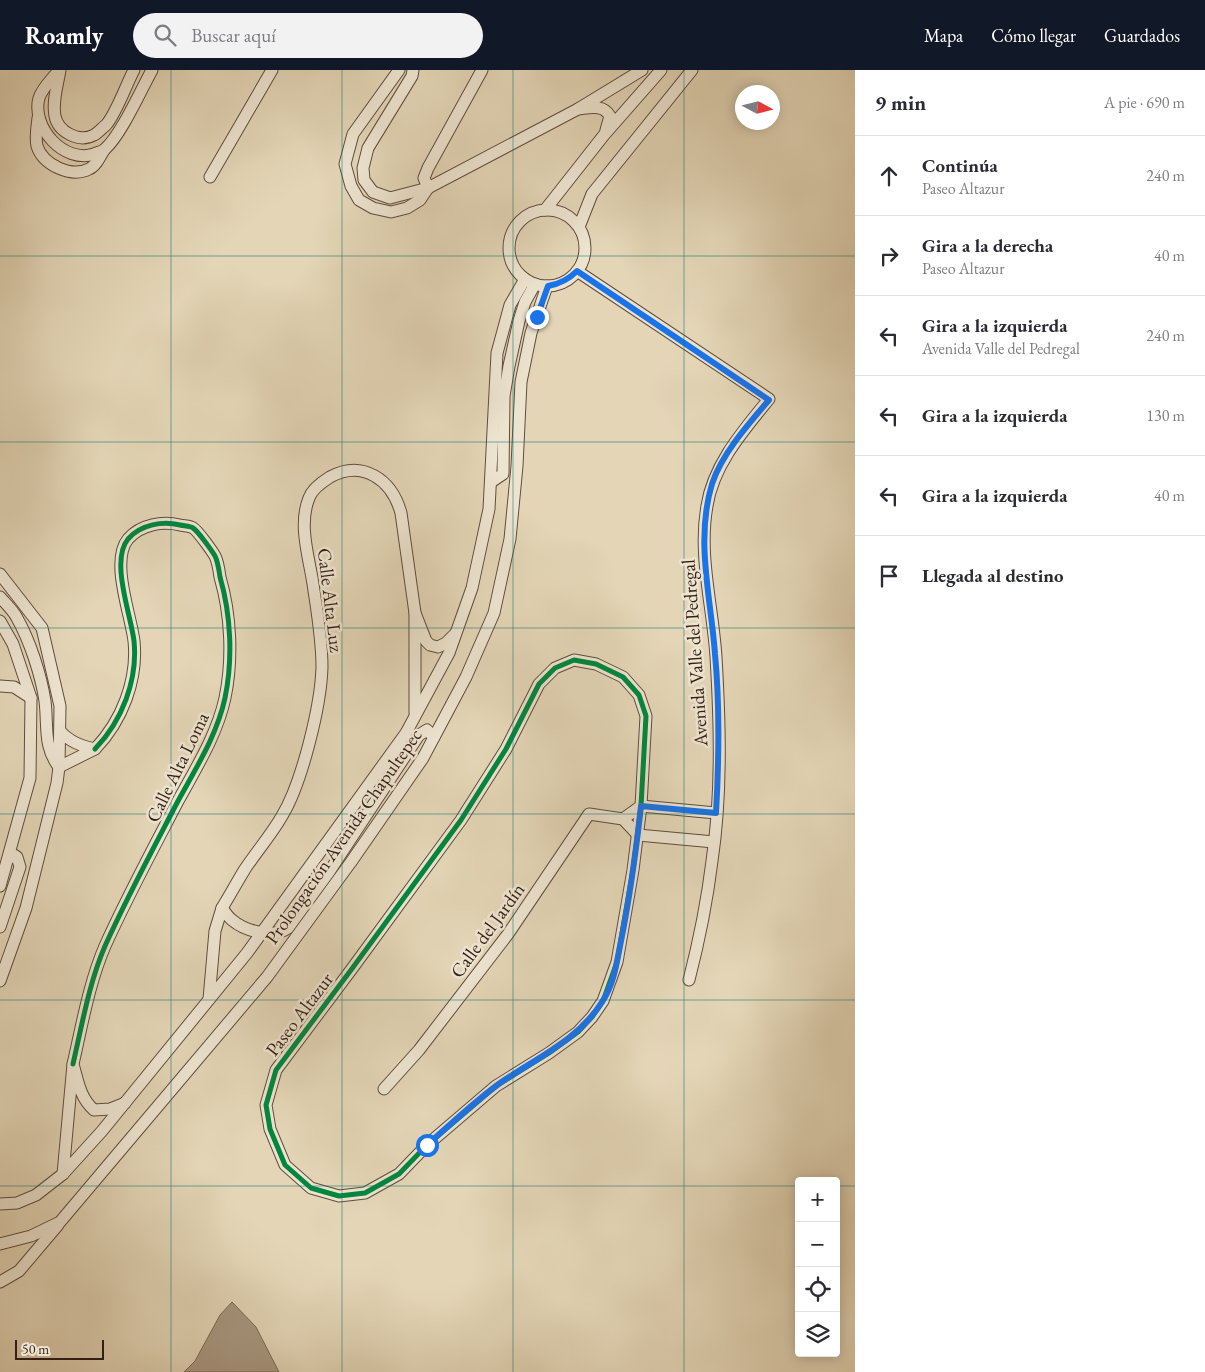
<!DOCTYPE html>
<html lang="es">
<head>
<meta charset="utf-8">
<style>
  :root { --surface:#fff; --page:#f2f2f3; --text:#2b2b33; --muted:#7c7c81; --line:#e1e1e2; --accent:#111827 }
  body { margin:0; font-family:"EB Garamond",serif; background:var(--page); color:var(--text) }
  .controls { position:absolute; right:15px; bottom:15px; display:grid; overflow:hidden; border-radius:5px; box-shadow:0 2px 12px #0003 }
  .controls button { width:45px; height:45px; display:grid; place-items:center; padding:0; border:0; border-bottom:1px solid var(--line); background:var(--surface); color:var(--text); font:25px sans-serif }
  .compass { position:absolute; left:735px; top:15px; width:45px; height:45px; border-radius:50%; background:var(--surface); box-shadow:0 2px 12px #0003; rotate:97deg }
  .scale { position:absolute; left:15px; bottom:12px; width:89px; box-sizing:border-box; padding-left:5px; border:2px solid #341f16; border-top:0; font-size:14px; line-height:18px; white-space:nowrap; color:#341f16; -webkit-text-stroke:4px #ede4d0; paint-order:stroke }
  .stop { position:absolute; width:15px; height:15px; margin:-11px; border:4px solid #1a73e8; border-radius:50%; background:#fff }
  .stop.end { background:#1a73e8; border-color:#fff; box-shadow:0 1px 5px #0008 }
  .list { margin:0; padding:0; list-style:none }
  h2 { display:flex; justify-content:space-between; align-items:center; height:65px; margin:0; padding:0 20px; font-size:21px }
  h2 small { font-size:16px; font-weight:400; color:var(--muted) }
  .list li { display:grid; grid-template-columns:32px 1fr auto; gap:15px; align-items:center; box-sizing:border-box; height:80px; padding:0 20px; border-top:1px solid var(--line) }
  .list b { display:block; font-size:19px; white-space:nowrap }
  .list p { margin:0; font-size:16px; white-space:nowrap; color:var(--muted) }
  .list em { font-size:16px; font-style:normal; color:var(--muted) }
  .icon { flex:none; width:28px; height:28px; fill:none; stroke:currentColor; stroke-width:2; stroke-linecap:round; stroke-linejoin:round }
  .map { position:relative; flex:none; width:855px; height:1302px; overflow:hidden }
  header { display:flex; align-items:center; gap:30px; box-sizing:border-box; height:70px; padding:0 25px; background:var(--accent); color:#fff }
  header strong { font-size:24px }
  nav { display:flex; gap:28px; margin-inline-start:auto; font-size:18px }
  .search { width:350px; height:45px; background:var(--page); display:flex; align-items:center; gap:12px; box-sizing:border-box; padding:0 18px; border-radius:28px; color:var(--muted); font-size:19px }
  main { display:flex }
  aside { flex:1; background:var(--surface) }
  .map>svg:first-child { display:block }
</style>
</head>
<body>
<header>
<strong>Roamly</strong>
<div class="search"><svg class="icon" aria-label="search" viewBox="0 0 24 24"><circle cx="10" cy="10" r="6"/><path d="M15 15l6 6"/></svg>Buscar aquí</div>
<nav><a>Mapa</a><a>Cómo llegar</a><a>Guardados</a></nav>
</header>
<main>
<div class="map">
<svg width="855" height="1302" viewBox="0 0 855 1302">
  <rect width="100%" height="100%" fill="#e3d5b6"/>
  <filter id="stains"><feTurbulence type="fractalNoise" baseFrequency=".004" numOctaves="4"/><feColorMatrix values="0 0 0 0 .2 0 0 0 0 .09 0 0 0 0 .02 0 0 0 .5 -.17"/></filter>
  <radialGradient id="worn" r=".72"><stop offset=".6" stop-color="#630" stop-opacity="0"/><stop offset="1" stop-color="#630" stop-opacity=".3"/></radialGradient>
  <!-- water -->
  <path fill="#a89780" stroke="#7a6756" d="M232,1232l24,25 23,45h-95l11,-11 25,-46z"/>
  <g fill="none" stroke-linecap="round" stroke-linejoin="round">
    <!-- minor casing -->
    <g stroke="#604c3e" stroke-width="13">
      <g id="minor">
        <path d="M59,0c-6,8 -17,18 -20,28 -8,29 25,66 55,56 4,-2 8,-2 11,-5 16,-14 36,-59 47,-79"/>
        <path d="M60,0c-2,14 -8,31 -5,46 3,16 24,27 39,19 4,-2 8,-7 12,-10 10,-11 20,-40 28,-55"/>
        <path d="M399,0l-46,64 -8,30 6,22 8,14 14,8 18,4 16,-4 13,-8 8,-12"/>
        <path d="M413,0l-1,6 -44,72 -5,20 1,12 9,12 17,6 38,-10 150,-79"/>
        <path d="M38,48c-1,8 -3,20 -1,28 6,19 34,32 52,23 7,-3 11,-12 15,-19"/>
        <path d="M606,60l4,-14c-7,-12 -20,-8 -32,-7l64,-39"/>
        <path d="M210,107l62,-107"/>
        <path d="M428,118l-4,-10 4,-10 54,-98"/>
        <path d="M545,140l59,-75 57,-65"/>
        <circle cx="547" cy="178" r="38"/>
        <path d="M579,157l13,-33 100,-124"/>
        <path d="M577,201l192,128c-26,32 -56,66 -62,107 -9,50 6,101 9,151 4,67 6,137 -4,204 -5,41 -13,80 -23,119"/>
        <path d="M491,412l12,-8 1,-78 5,-30 10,-45 6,-19 10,-18"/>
        <path d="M0,504l42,54 18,78 -1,61 -2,16 -31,125 -26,73"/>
        <path d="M0,527c5,6 13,13 17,21 13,23 24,57 28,83 3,24 -2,46 14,66l36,-18c-14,-3 -25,-7 -35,-18"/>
        <path d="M0,551l13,23 18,54 -1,80 -30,108"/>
        <path d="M574,590l22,4 27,13 16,18 7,21 -5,90 -8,64 -16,92 -14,39 -11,16 -14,15 -29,21 -53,33 -69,59 -28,29 -34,19 -26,3 -28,-8 -26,-23 -15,-36 -4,-24 10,-35 75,-100 110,-150 45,-71 33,-65 16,-16z"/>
        <path d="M0,616l14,1 17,11"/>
        <path d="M415,643v-100l11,28 4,4 8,2 8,-4 9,-9"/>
        <path d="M714,772l-76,-7 -15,-16 18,-13 75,7"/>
        <path d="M222,838c8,-13 15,-26 23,-39 12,-18 26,-34 37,-53 20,-33 39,-111 40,-149 0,-28 -5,-56 -9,-83 -4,-27 -15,-59 -4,-86 3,-9 13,-16 21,-21 33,-18 62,3 71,36l14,100"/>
        <path d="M0,857l20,-60 -3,-10 -3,-2 -6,4"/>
        <path d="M209,929l6,-68 7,-23c3,4 6,9 10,12 13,11 41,19 56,8l41,-56 90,-137 8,-5 7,7"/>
        <path d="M73,994c9,-39 16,-81 32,-118 22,-49 48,-97 73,-145 18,-33 39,-66 47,-103 8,-39 6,-83 -5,-121 -1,-7 -2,-15 -5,-21 -3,-5 -17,-25 -22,-28 -3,-2 -9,-2 -13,-3 -17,-4 -39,-1 -52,14 -18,22 3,76 6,102 4,39 -12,80 -39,108"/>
        <path d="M384,1019l35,-39 89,-116 81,-120 34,5"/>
        <path d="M63,1104l10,-110c5,17 7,34 21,46l16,-1 15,-6"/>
        <path d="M0,1134l17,-1 19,-8 27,-21 39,-43 145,-178 159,-220 43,-80 23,-65 17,-79 8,-156 13,-48 15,-26"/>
        <path d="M0,1174l31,-8 29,-14 207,-245 84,-115 72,-104 43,-81 28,-64 16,-74 7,-73 4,-84 10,-49 16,-47"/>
        <path d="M0,1212l19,-11 39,-46"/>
      </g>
    </g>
    <!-- minor -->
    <use href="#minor" stroke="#ede4d0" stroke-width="11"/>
    <!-- cycleway casing -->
    <g stroke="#ede4d0" stroke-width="8">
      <g id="cycleway">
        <path d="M574,590l22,4 27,13 16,18 7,21 -5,90 -8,64 -16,92 -14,39 -11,16 -14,15 -29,21 -53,33 -69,59 -28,29 -34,19 -26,3 -28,-8 -26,-23 -15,-36 -4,-24 10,-35 75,-100 110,-150 45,-71 33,-65 16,-16z"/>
        <path d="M73,994c9,-39 16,-81 32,-118 22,-49 48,-97 73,-145 18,-33 39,-66 47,-103 8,-39 6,-83 -5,-121 -1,-7 -2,-15 -5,-21 -3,-5 -17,-25 -22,-28 -3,-2 -9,-2 -13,-3 -17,-4 -39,-1 -52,14 -18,22 3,76 6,102 4,39 -12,80 -39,108"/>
      </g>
    </g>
    <!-- cycleway -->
    <use href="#cycleway" stroke="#00873e" stroke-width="5"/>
  </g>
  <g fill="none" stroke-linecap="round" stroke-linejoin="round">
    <!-- route -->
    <path stroke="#1a73e8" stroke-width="6" d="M427,1075c23,-20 45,-41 69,-59 37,-27 81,-44 106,-84 12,-17 15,-41 19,-61 9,-45 15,-90 20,-135l75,7c3,-53 4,-106 -1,-159 -4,-56 -20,-114 -3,-170 9,-29 37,-61 57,-84l-192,-129c-9,9 -17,13 -29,15l-11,31"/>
  </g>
  <!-- grid -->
  <path fill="none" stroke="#0f766e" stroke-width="1" stroke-opacity="0.55" d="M171,0v1302M342,0v1302M513,0v1302M684,0v1302M0,186h855M0,372h855M0,558h855M0,744h855M0,930h855M0,1116h799M836,1116h19"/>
  <g text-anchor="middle" stroke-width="5" stroke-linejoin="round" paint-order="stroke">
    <!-- street labels -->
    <g font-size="19" fill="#341f16" stroke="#ede4d0">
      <text transform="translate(331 530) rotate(83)" y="7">Calle Alta Luz</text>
      <text transform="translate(694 583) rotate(-94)" y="7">Avenida Valle del Pedregal</text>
      <text transform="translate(177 697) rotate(-64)" y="7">Calle Alta Loma</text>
      <text transform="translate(343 766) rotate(-55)" y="7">Prolongación Avenida Chapultepec</text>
      <text transform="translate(487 860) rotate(-54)" y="7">Calle del Jardín</text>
      <text transform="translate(299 944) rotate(-53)" y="7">Paseo Altazur</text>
    </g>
  </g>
  <rect width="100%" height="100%" filter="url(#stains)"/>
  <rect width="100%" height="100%" fill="url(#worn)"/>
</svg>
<div class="controls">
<button>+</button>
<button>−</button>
<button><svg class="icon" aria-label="locate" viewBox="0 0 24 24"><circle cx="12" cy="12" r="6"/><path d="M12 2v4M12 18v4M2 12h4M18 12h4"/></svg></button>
<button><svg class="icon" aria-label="layers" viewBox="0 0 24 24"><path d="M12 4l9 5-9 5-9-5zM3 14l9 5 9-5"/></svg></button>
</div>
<svg class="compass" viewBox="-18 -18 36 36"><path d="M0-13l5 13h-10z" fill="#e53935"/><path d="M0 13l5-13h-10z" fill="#7c7c81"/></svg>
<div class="scale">50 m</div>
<div class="stop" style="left:427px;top:1075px"></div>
<div class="stop end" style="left:537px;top:247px"></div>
</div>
<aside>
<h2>9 min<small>A pie · 690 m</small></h2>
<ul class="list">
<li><svg class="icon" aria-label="ahead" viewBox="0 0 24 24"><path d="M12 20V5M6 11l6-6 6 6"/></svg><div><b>Continúa</b><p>Paseo Altazur</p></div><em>240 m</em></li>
<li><svg class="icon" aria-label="right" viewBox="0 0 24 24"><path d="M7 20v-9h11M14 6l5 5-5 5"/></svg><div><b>Gira a la derecha</b><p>Paseo Altazur</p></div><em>40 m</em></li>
<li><svg class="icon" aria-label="left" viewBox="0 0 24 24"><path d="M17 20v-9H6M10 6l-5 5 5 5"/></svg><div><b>Gira a la izquierda</b><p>Avenida Valle del Pedregal</p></div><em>240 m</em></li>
<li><svg class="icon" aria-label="left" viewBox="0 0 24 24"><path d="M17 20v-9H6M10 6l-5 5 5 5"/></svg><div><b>Gira a la izquierda</b></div><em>130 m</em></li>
<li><svg class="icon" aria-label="left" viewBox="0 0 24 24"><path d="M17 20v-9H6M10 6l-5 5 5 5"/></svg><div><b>Gira a la izquierda</b></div><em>40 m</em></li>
<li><svg class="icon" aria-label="arrive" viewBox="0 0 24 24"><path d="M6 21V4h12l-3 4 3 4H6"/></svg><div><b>Llegada al destino</b></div></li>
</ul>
</aside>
</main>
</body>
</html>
